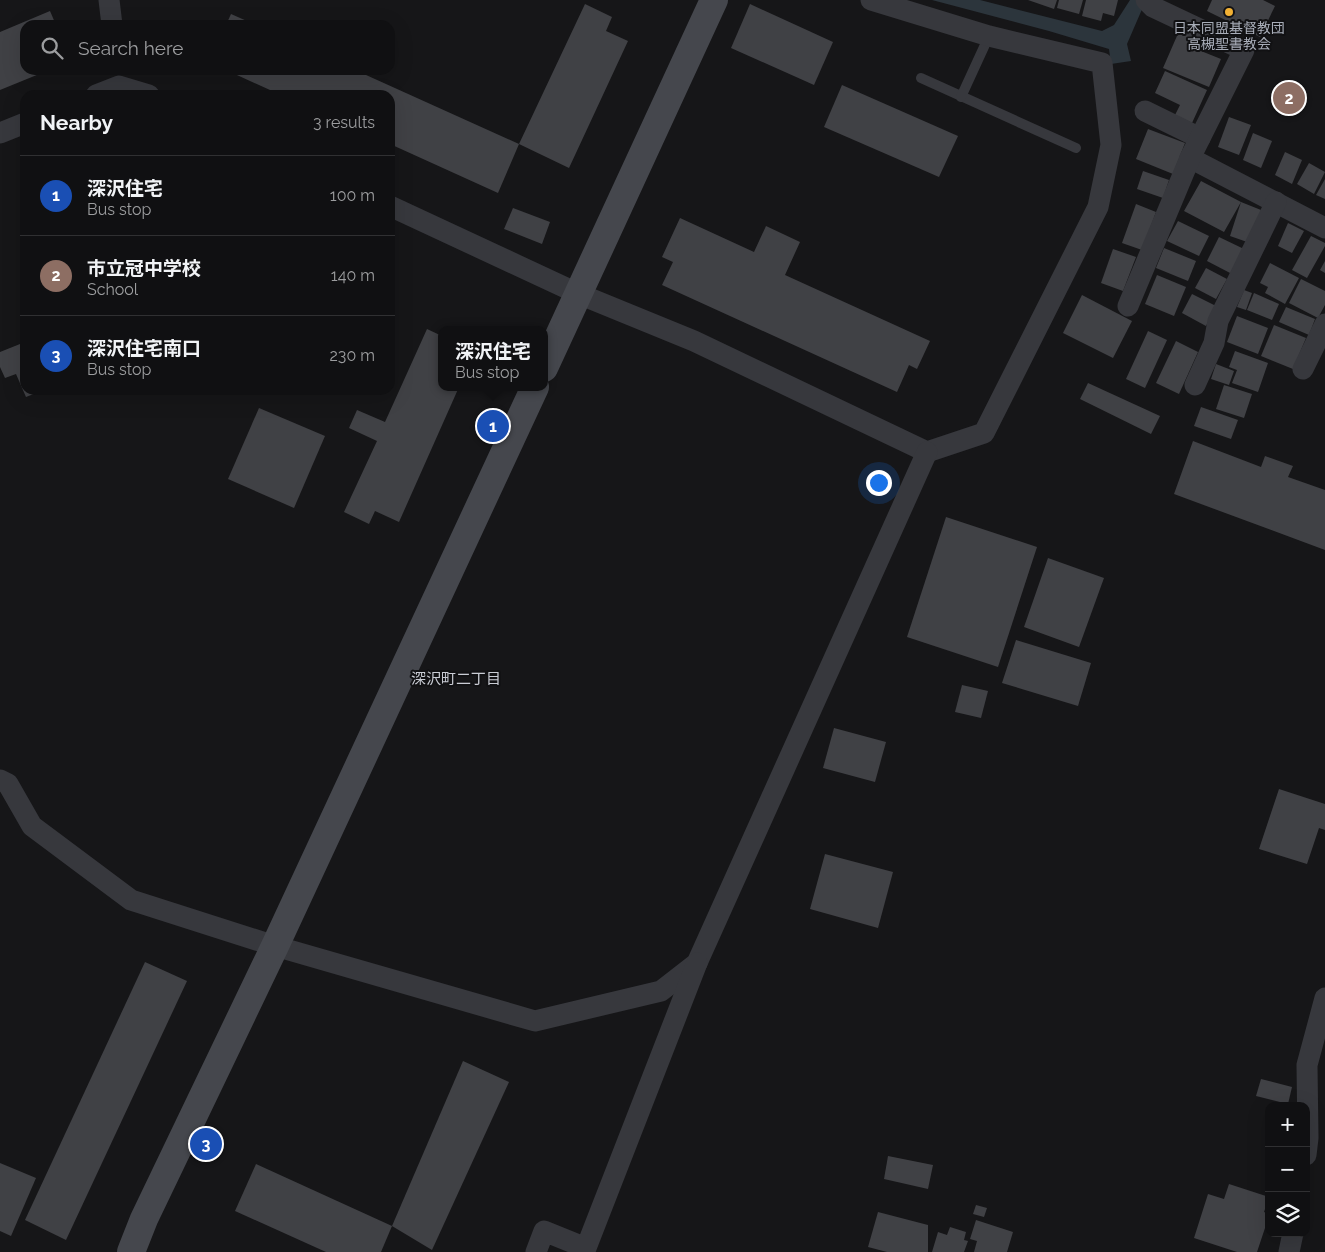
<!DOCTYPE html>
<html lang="en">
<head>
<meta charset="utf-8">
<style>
  :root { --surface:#101012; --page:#19191b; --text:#f1f3f6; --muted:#9c9d9f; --line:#303032; --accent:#2563eb }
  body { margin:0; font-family:Raleway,"Noto Sans JP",sans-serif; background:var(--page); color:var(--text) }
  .controls { position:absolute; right:15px; bottom:15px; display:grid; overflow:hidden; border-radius:10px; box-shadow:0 5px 20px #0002 }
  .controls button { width:45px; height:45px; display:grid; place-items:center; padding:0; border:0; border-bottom:1px solid var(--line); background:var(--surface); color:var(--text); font:25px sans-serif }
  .you { position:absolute; left:878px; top:482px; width:18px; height:18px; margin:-12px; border:4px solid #fff; border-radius:50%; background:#1a73e8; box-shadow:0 0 0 8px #1a73e833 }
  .badge { display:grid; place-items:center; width:32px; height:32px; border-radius:50%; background:var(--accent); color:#fff; font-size:16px; font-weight:700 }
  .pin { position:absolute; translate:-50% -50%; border:2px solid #fff; box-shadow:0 1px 5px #0006 }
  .popup { position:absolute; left:438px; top:326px; width:110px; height:65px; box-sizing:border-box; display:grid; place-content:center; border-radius:10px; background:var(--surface); filter:drop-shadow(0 1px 4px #0005); font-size:16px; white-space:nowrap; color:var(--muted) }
  .popup b { font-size:19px; color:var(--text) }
  .popup::after { content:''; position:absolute; left:50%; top:100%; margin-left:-10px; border:10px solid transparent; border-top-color:var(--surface) }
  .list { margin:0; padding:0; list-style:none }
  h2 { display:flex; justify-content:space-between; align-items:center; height:65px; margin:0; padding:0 20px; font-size:21px }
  h2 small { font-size:16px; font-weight:400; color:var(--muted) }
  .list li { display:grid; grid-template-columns:32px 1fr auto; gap:15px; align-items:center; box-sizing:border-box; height:80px; padding:0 20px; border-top:1px solid var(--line) }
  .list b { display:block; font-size:19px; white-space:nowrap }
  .list p { margin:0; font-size:16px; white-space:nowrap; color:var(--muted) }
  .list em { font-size:16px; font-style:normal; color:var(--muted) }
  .icon { flex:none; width:28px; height:28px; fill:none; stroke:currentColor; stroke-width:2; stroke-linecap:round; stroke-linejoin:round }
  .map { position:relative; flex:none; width:1325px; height:1252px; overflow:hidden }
  .search { position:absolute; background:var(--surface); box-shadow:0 5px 20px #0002; left:20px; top:20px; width:375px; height:55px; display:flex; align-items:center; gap:12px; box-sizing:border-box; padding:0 18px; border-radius:15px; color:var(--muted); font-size:19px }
  .panel { position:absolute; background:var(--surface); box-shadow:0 5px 20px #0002; left:20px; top:90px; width:375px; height:305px; border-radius:15px }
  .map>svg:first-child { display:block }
</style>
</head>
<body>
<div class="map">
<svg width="1325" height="1252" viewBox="0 0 1325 1252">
  <rect width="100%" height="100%" fill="#161618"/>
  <!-- water -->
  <path fill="#2c353c" d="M932,0h48l122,31 12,-6 16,-25h16l-19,44 4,17 -20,3 -2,-15 -60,-18z"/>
  <!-- building -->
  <g fill="#404145">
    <path d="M1028,0h29l-3,9z"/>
    <path d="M1059,0h24l-4,14 -22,-6z"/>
    <path d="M1086,0h32l-4,16 -11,-3 -2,8 -19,-5z"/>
    <path d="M1212,0h51l12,6 -15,31 -53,-26z"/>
    <path d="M585,4l27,13 -6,14 22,10 -59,127 -50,-24 -21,49 -108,-49v-49h-109l-55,-25h129l164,74z"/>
    <path d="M750,4l83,38 -19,43 -83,-37z"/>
    <path d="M50,11l6,14h-31v45h24l-49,20v-58z"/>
    <path d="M231,14l25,11h-30z"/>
    <path d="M1180,29l20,9 -4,11 25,10 -12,28 -46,-19z"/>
    <path d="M1165,71l42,19 -15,33 -17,-8 5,-10 -25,-12z"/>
    <path d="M842,85l116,51 -19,41 -115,-50z"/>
    <path d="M1229,117l22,8 -12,30 -21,-8z"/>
    <path d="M1148,129l37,14 -12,31 -37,-15z"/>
    <path d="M1253,133l19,8 -11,27 -18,-8z"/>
    <path d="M1285,152l17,8 -10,24 -17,-9z"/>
    <path d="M1309,163l16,9 -11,22 -17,-10z"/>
    <path d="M1143,171l26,9 -6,18 -26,-9z"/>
    <path d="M1325,179v20l-9,-4z"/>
    <path d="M1201,181l40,21 20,8 -11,33 -20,-7 11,-34 -17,30 -40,-21z"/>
    <path d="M1136,204l20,8 -14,38 -20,-7z"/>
    <path d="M513,208l37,14 -8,22 -38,-15z"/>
    <path d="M680,218l74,34 12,-26 34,16 -15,33 145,66 -13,28 -8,-4 -12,27 -235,-107 11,-23 -11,-5z"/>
    <path d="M1178,221l31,15 -10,20 -32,-15z"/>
    <path d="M1288,223l16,8 -12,22 -14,-7z"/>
    <path d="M1311,236l14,7v3l-18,32 -15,-8z"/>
    <path d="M1219,237l25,12 -12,25 -25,-13z"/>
    <path d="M1164,248l32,13 -8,20 -32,-13z"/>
    <path d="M1113,249l23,8 -13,34 -22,-8z"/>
    <path d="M1325,261v12l-5,-3z"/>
    <path d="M1270,263l29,15 -14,26 -20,-11 3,-6 -8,-4z"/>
    <path d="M1206,268l21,11 -11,20 -21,-11z"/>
    <path d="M1157,275l29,12 -12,29 -29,-12z"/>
    <path d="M1301,279l24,12v14l-7,13 -29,-15z"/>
    <path d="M1244,290l8,3 -6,17 -9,-3z"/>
    <path d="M1254,293l25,11 -7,16 -25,-10z"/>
    <path d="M1192,294l24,12 -10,20 -24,-13z"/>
    <path d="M1082,295l50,26 -19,37 -50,-25z"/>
    <path d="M1286,307l29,12 -6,16 -30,-13z"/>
    <path d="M1237,316l31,12 -10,26 -31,-12z"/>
    <path d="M1274,325l32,13 -13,31 -32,-13z"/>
    <path d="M427,329l15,7v51h17l-60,135 -24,-11 -6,13 -25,-12 33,-71 -28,-13 8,-18 28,12z"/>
    <path d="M1148,331l19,9 -22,48 -19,-9z"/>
    <path d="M1176,341l22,11 -19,42 -23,-11z"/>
    <path d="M25,342v48h19l-18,7 -10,-23 -11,4 -5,-11v-15z"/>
    <path d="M1235,351l33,12 -10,29 -26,-9 5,-13 -8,-3z"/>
    <path d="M1216,364l18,7 -5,14 -18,-6z"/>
    <path d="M1088,383l72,33 -9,18 -71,-35z"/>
    <path d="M1224,385l28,9 -8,24 -28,-9z"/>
    <path d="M1201,407l37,13 -7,19 -37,-13z"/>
    <path d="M259,408l66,28 -31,72 -66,-29z"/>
    <path d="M1193,441l68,26 4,-11 28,10 -5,11 37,13v60l-151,-56z"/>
    <path d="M946,517l91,30 -39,120 -91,-30z"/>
    <path d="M1048,558l56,20 -25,69 -55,-20z"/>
    <path d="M1016,640l75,23 -13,43 -76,-23z"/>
    <path d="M962,685l26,6 -7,27 -26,-6z"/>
    <path d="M834,728l52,14 -11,40 -52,-14z"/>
    <path d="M1279,789l46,15v26l-6,-2 -12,36 -48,-15z"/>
    <path d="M825,854l68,18 -15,56 -68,-19z"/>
    <path d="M145,962l42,19 -121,259 -41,-20z"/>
    <path d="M463,1061l46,21 -77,168 -40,-24z"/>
    <path d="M1261,1079l31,8 -4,17 -32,-8z"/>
    <path d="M888,1156l45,9 -5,24 -44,-10z"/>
    <path d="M0,1163l36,15 -25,58 -11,-5z"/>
    <path d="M256,1164l136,62 -11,26h-55l-91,-41z"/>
    <path d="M1229,1184l40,13 -5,15 5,2v2l-12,36h-20l-43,-14 14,-44 16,5z"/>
    <path d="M976,1205l11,3 -3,9 -11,-3z"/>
    <path d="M878,1212l50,13v27h-41l-19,-5z"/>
    <path d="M976,1220l37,12 -6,20h-33l3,-11 -7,-2z"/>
    <path d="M950,1227l16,5 -2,8 4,1 -4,11h-32l6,-20 9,3z"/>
  </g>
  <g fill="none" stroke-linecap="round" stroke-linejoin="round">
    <!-- lane -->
    <g stroke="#37383d" stroke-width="10">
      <path d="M921,78l155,70"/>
      <path d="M961,97l28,-61"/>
    </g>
    <!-- street -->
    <g stroke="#37383d" stroke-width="21">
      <path d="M109,0l3,25"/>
      <path d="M96,95l23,-9 30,9"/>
      <path d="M1145,111l55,27"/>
      <path d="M0,133l25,-10"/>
      <path d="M1190,158l135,70"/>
      <path d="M390,206l189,88 115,47 233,111 57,-19 114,-226 13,-62 -9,-82 -113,-27 -118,-36"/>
      <path d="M1128,306l62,-148 54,-108 -91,-43 -7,-7"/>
      <path d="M1303,369l22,-45"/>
      <path d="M1195,385l19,-42 4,-22 58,-119"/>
      <path d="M0,780l8,4 24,42 99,74 144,46 260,75 126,-30 36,-28 230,-511"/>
      <path d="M1306,1155l2,-17 -1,-73 18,-67"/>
      <path d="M536,1252l8,-21 42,17 111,-285"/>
      <path d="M1289,1252l4,-19"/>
    </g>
    <!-- secondary -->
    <g stroke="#45474d" stroke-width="28">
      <path d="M544,368l170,-368"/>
      <path d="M131,1252l13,-33 131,-273 260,-559"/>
    </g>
  </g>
  <!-- markers -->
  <circle fill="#f2b134" stroke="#111113" stroke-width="2" cx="1229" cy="12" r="5"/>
  <g text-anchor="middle" stroke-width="4" stroke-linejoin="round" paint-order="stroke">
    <!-- poi labels -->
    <g font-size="14" fill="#a8adb8" stroke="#111113">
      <text x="1229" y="33">日本同盟基督教団<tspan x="1229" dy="16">高槻聖書教会</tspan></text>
    </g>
    <!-- neighbourhood labels -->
    <g font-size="15" fill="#c9ccd4" stroke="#111113">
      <text x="456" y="684">深沢町二丁目</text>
    </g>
  </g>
</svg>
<div class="controls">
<button>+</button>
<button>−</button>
<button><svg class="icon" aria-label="layers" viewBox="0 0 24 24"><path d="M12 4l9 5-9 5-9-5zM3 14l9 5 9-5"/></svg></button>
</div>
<div class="you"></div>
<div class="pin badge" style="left:493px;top:426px;background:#1a4fb4">1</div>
<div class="popup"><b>深沢住宅</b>Bus stop</div>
<div class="pin badge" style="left:1289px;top:98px;background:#8d6e63">2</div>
<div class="pin badge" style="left:206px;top:1144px;background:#1a4fb4">3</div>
<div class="search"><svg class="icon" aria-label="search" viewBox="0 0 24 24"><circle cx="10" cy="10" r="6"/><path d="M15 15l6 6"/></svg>Search here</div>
<section class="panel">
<h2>Nearby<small>3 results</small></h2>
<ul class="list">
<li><span class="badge" style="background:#1a4fb4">1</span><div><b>深沢住宅</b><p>Bus stop</p></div><em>100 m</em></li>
<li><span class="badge" style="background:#8d6e63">2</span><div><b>市立冠中学校</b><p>School</p></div><em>140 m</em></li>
<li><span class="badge" style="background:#1a4fb4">3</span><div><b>深沢住宅南口</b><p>Bus stop</p></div><em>230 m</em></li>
</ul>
</section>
</div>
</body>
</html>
